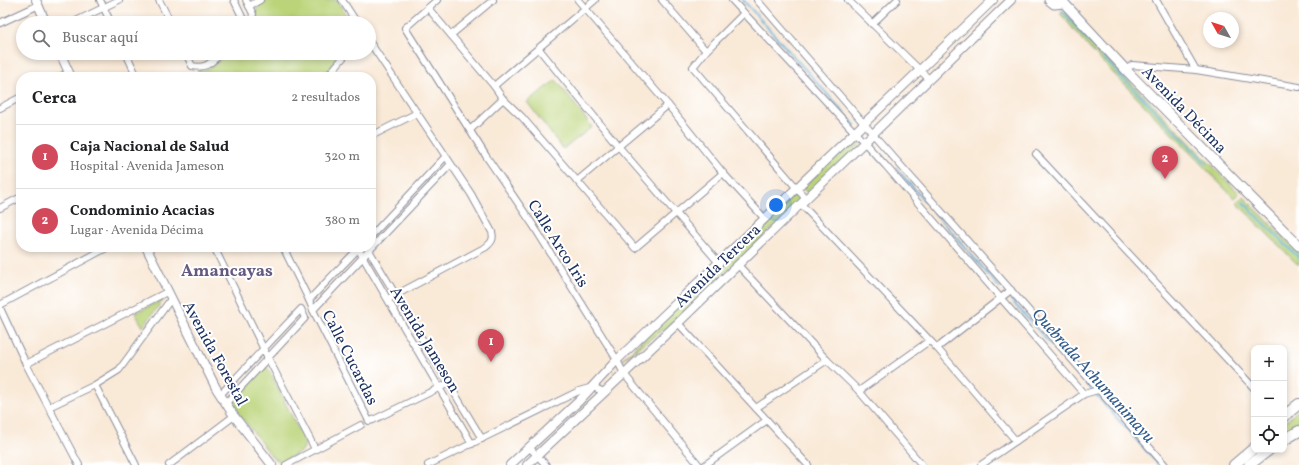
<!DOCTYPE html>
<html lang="es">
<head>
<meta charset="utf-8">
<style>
  :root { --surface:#fff; --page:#f6f6f6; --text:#202124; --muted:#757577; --line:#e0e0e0; --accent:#d1495b }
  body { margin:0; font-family:Vollkorn,serif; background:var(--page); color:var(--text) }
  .controls { position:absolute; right:12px; bottom:12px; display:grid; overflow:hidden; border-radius:8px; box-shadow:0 2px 6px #0003 }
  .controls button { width:36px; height:36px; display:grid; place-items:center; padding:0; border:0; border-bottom:1px solid var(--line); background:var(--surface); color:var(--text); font:20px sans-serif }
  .compass { position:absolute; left:1203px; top:12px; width:36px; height:36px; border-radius:50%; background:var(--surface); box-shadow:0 2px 6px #0003; rotate:309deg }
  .you { position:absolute; left:776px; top:205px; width:14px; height:14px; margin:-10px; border:3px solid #fff; border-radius:50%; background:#1a73e8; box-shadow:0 0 0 6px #1a73e833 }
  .badge { display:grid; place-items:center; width:26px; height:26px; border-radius:50%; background:var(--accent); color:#fff; font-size:13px; font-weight:700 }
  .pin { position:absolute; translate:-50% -33px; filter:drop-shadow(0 1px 2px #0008) }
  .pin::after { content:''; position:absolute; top:21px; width:14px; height:12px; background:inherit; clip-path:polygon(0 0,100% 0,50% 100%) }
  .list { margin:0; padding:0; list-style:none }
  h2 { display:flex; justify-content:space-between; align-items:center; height:52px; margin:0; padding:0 16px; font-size:17px }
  h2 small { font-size:13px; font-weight:400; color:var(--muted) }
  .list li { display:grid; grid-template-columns:26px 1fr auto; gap:12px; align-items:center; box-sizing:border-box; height:64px; padding:0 16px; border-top:1px solid var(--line) }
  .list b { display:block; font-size:15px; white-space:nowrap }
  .list p { margin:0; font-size:13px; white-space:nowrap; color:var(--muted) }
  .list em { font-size:13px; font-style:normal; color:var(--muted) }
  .icon { flex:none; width:22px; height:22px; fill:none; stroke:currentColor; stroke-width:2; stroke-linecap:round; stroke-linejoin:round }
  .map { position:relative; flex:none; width:1299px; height:465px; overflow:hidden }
  .search { position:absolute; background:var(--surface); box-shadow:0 2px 6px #0003; left:16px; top:16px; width:360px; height:44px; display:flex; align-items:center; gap:10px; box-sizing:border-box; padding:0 14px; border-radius:22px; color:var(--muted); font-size:15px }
  .panel { position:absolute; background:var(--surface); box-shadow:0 2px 6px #0003; left:16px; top:72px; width:360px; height:180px; border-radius:16px }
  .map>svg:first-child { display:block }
</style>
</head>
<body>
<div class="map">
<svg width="1299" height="465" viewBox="0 0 1299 465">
  <rect width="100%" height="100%" fill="#fff"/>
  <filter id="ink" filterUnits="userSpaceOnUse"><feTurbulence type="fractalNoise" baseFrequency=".025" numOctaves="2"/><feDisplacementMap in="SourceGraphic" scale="8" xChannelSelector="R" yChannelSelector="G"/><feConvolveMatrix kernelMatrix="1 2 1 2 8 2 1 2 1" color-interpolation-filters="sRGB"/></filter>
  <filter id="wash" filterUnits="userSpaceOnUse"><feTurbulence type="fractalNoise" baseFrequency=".012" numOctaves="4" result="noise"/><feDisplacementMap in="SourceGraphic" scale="16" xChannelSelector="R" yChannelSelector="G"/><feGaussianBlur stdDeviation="0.9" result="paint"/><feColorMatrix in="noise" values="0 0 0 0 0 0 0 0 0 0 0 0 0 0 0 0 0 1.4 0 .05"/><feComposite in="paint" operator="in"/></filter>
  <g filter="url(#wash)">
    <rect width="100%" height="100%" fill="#f9e9d7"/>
    <!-- green -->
    <g fill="#bbd479" stroke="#6b826c">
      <path d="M268,0h69l14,23h-94c-2,-12 -1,-18 11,-23z"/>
      <path d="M1064,11l55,59 120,123 -1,2 -3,3 -2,-1 -143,-148 -30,-36z"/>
      <path d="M228,53h23l1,1 2,-1h89l-20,24h-122l-3,-6 12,-3z"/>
      <path d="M556,80l36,47 -29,22 -36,-47z"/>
      <path d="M854,138l7,6 -53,50 -5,-6z"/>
      <path d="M796,193l5,8 -128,121 -51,38z"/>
      <path d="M1244,197l55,56v13l-62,-63z"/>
      <path d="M164,299l-21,28 -8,-14z"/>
      <path d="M266,367l3,3 35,71 1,4 -3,6 -20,11 -9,-4 -40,-52v-7l29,-31z"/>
      <path d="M1299,409v18l-15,9v-13z"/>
    </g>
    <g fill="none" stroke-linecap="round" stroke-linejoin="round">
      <!-- stream -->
      <g stroke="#60b0db" stroke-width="2">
        <path d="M743,0l112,125"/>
        <path d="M1062,10c44,55 97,103 145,154"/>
        <path d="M896,168l104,120"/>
        <path d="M1243,202l56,56"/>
        <path d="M1011,300l148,165"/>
      </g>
    </g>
  </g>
  <g filter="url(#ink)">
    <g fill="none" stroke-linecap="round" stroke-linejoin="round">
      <!-- minor casing -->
      <g stroke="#8a8c9a" stroke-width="8">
        <g id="minor">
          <path d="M100,0l11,23"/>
          <path d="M159,0l12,23"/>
          <path d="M234,0l11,23"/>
          <path d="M246,0l7,14 -2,9"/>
          <path d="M342,0l15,23"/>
          <path d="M437,0l-32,28 81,128 47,69 84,135 7,14 75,91"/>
          <path d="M578,0l90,105 55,68 42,46"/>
          <path d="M662,0l44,51"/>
          <path d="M732,0l154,166 198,228"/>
          <path d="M757,0l116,134 292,331"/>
          <path d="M848,0l81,79"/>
          <path d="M1156,0l40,70"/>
          <path d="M249,6l11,-6"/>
          <path d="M428,8l66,78 9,13 19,18 113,131 88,-75"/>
          <path d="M744,13l-38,38 -13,16 113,132"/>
          <path d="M0,23l39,-18"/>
          <path d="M72,23l47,-23"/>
          <path d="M872,24l25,-24"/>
          <path d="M451,35l42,-35"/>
          <path d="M369,41l102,153 21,38c2,7 0,10 -6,15l-98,52"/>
          <path d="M539,49l80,98 100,116"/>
          <path d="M126,53l11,24"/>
          <path d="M186,53l6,13c15,3 19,-4 30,-13"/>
          <path d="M1126,70l6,-5 64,5 103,17"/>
          <path d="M60,77l9,-5"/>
          <path d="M327,77l20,-24"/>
          <path d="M494,86l101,-86"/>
          <path d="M0,108l21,-11"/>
          <path d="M470,130l33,-31"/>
          <path d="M371,136l46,-23"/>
          <path d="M1036,154l218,234"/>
          <path d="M577,181l91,-76"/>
          <path d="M801,204l136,144 79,93"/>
          <path d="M0,208l21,-11"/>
          <path d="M371,236l74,-79"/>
          <path d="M214,247l54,111 47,91"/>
          <path d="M283,247l26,53 4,10 56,111 4,-1 76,-37"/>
          <path d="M357,247l115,197"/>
          <path d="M367,247l115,192"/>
          <path d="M738,265l89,95 32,31 63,74"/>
          <path d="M309,300l51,-53"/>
          <path d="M0,305l108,-58"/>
          <path d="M0,308l26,56 53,101"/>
          <path d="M313,310l137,-145"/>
          <path d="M678,323l130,142"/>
          <path d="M937,348l74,-58"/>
          <path d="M26,364l141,-72"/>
          <path d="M95,385l41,80"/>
          <path d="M859,391l70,-50"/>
          <path d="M220,395l81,-86 4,9 -79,85"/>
          <path d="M49,407l46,-22 24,-15 52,-71"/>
          <path d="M756,408l71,-48"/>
          <path d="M529,447l17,18"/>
          <path d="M169,465l65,-49"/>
          <path d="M286,465l75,-40"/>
          <path d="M428,465l151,-74 14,-4 11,5"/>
          <path d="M705,465l62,-45"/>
          <path d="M981,465l103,-71 14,-4"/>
        </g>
      </g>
      <!-- tertiary casing -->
      <g stroke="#8a8c9a" stroke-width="10">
        <g id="tertiary">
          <path d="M36,0l10,23"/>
          <path d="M60,53l11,24"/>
          <path d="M146,247l70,141 18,28 38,49"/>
          <path d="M510,465l69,-64 38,-41 376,-360"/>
          <path d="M527,465l151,-142 333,-323"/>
        </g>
      </g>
      <!-- secondary casing -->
      <g stroke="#8a8c9a" stroke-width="11">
        <path id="secondary" d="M1049,0l5,4 10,-1 62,67 173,176"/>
      </g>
      <!-- trunk casing -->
      <g stroke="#8a8c9a" stroke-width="12">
        <g id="trunk">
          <path d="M1284,416l15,-12"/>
          <path d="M1284,440l15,-9"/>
          <path d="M1234,465l20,-17"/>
          <path d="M1249,465l20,-15"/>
        </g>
      </g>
      <!-- minor -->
      <use href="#minor" stroke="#fff" stroke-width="6"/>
      <!-- tertiary -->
      <use href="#tertiary" stroke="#fff" stroke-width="8"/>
      <!-- secondary -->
      <use href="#secondary" stroke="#fff" stroke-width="9"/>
      <!-- trunk -->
      <use href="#trunk" stroke="#fff" stroke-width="10"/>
    </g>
  </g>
  <g text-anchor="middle" stroke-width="4" stroke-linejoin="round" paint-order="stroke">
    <!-- street labels -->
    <g font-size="16" fill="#1b2f5e" stroke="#fff">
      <text transform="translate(1185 109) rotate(46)" y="6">Avenida Décima</text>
      <text transform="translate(559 243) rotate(58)" y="6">Calle Arco Iris</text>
      <text transform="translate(717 265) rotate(-44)" y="6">Avenida Tercera</text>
      <text transform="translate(426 339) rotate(59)" y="6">Avenida Jameson</text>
      <text transform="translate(216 353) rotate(61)" y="6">Avenida Forestal</text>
      <text transform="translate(351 357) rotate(63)" y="6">Calle Cucardas</text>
    </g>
    <!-- neighbourhood labels -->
    <g font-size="17" font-weight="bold" fill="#655981" stroke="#fff">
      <text x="227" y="276">Amancayas</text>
    </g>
    <!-- water labels -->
    <g font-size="17" font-style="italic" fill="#335c8a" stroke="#fff">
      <text transform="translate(1094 375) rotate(48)" y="6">Quebrada Achumanimayu</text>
    </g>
  </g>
</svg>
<div class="controls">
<button>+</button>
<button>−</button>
<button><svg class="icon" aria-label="locate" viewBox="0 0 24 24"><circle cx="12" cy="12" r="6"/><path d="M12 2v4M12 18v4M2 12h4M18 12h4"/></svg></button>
</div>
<svg class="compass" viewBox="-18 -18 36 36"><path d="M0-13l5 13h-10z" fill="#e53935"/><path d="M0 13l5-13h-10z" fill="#757577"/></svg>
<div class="you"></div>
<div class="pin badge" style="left:491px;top:362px">1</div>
<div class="pin badge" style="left:1165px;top:179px">2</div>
<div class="search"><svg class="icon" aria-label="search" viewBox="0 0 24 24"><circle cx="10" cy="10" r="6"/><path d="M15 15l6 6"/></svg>Buscar aquí</div>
<section class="panel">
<h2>Cerca<small>2 resultados</small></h2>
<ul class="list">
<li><span class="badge">1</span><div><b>Caja Nacional de Salud</b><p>Hospital · Avenida Jameson</p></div><em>320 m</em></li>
<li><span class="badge">2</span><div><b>Condominio Acacias</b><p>Lugar · Avenida Décima</p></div><em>380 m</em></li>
</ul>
</section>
</div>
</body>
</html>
